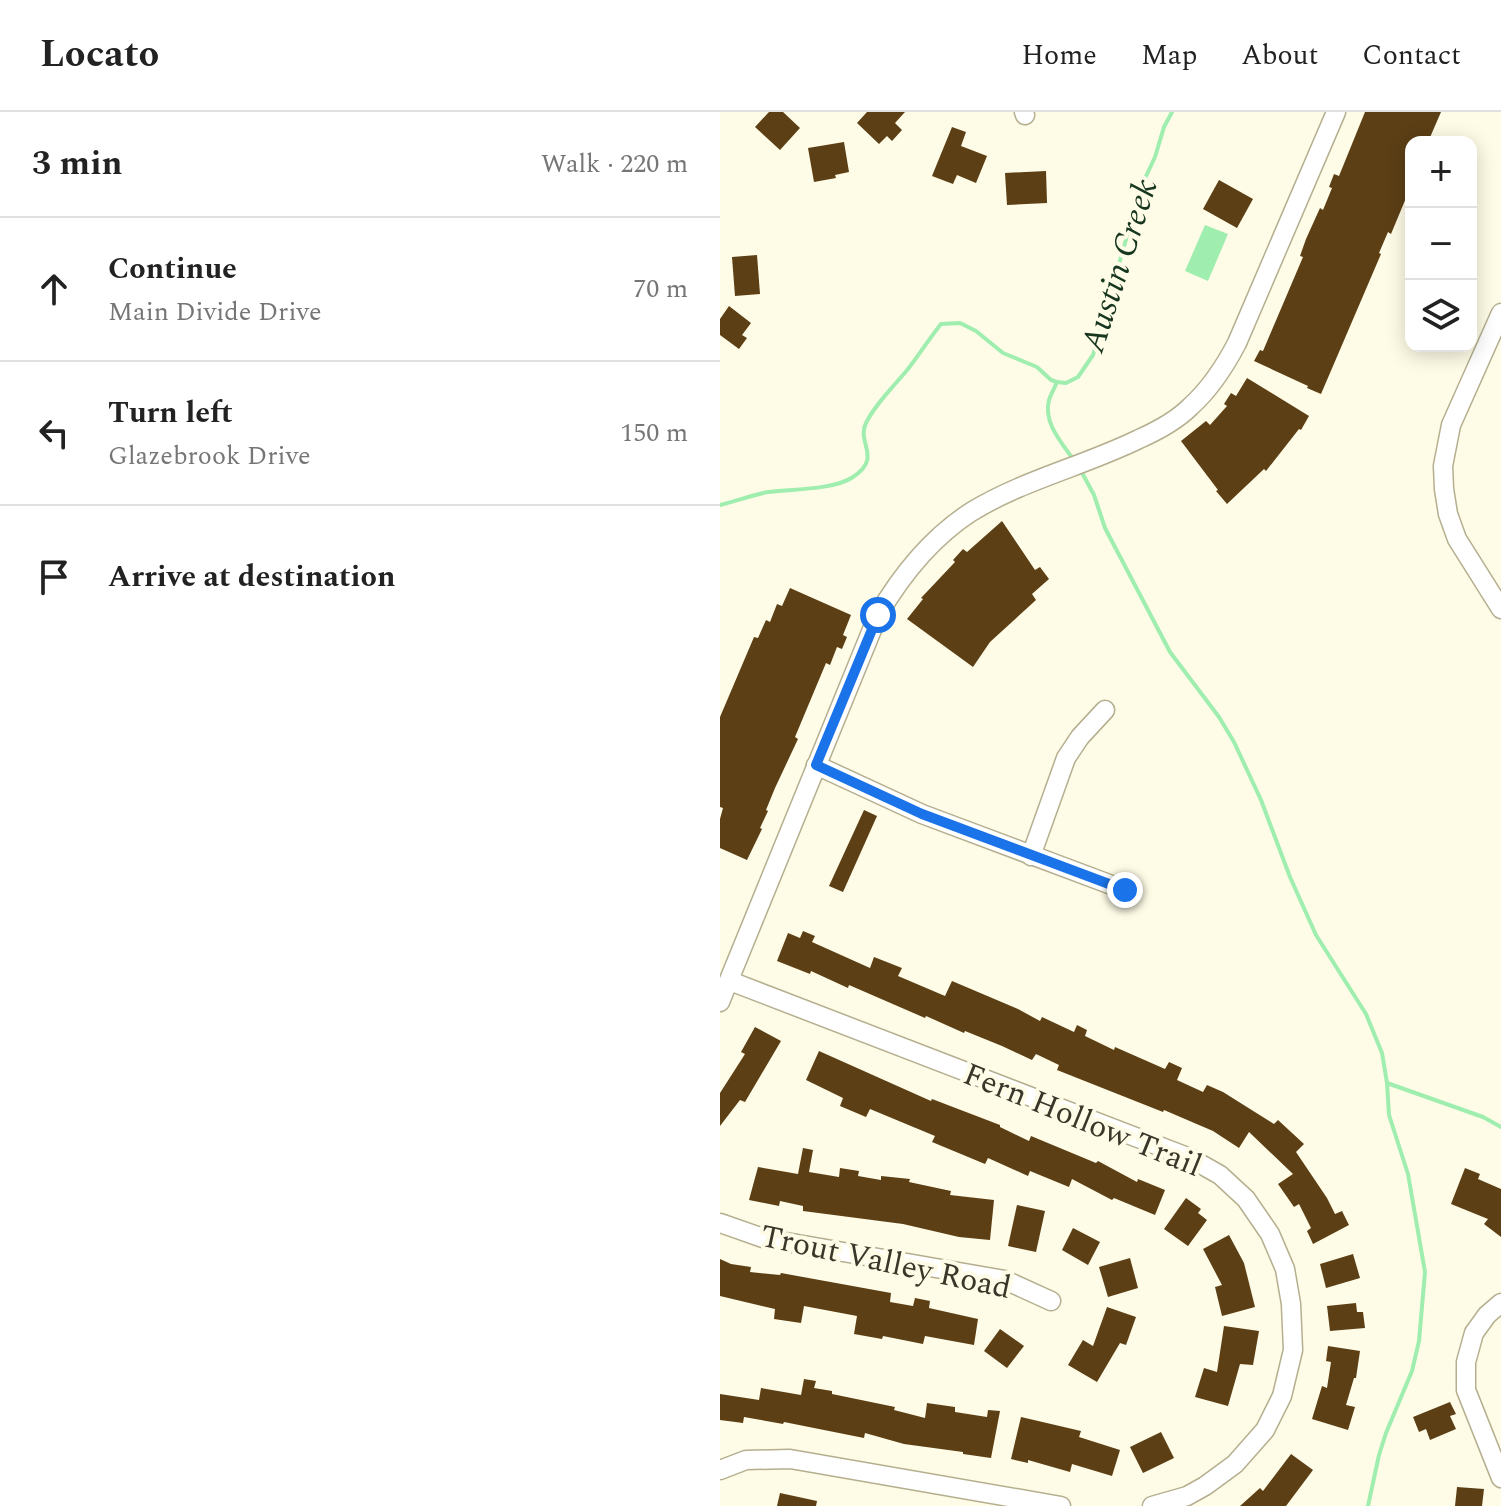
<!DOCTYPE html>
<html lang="en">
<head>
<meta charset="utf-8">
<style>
  :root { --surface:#fff; --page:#f2f2f2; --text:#222; --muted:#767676; --line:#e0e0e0 }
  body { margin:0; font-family:Spectral,serif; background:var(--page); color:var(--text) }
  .controls { position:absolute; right:24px; top:24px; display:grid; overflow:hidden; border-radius:16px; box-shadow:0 4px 20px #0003 }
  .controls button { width:72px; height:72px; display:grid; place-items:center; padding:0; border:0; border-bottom:2px solid var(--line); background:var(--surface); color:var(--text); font:40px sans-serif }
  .stop { position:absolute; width:24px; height:24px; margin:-18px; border:6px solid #1a73e8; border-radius:50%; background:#fff }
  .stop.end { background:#1a73e8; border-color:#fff; box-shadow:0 2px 8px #0008 }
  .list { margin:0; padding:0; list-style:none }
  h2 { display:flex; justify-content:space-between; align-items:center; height:104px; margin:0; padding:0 32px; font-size:34px }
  h2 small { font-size:26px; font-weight:400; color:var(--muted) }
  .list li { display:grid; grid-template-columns:52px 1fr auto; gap:24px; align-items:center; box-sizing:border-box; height:144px; padding:0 32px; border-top:2px solid var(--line) }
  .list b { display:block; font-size:30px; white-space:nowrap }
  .list p { margin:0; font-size:26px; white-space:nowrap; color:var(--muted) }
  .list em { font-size:26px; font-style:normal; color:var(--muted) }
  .icon { flex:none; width:44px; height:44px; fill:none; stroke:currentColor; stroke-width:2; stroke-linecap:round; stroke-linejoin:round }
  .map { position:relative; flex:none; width:781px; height:1394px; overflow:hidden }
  header { display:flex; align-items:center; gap:48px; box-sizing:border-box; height:112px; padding:0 40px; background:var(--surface); border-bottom:2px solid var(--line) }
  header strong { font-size:38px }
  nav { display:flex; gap:44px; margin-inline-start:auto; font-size:28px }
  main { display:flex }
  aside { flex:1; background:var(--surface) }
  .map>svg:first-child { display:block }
</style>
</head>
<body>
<header>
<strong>Locato</strong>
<nav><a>Home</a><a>Map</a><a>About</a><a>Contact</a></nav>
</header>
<main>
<aside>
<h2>3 min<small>Walk · 220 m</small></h2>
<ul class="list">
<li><svg class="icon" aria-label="ahead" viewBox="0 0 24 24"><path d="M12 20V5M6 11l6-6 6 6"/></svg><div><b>Continue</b><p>Main Divide Drive</p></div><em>70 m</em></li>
<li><svg class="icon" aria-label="left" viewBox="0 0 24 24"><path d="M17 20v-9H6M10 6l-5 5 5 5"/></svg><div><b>Turn left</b><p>Glazebrook Drive</p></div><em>150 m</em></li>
<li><svg class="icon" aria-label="arrive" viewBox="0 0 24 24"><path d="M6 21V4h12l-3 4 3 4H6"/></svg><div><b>Arrive at destination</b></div></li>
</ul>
</aside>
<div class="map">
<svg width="781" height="1394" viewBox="0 0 781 1394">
  <rect width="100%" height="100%" fill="#fefbe6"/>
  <!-- water -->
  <path fill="#9feeb0" d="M485,113l23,9 -20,47 -23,-10z"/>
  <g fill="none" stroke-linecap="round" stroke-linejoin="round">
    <!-- stream -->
    <g stroke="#9feeb0" stroke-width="4">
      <path d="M337,270c-2,5 -6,12 -8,18 -6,22 12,42 24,59"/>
      <path d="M360,357l14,26 11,33 65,124 49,65 15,25 27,58 29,77 26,58 50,79 16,39 5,30 2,32 19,59 17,98 -6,69 -7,30 -26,62 -7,22 -11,51"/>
      <path d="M0,393c16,-4 32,-10 48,-13 23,-3 66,-2 85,-15 30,-20 3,-34 13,-54 10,-20 28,-37 42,-54 11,-14 21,-30 33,-45l19,-1 16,8 27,22 34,14 14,13 6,2 9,1 12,-6 15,-22 48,-168 14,-30 9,-30 8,-15"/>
      <path d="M667,971l96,34 18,10"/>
    </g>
  </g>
  <!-- building -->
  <g fill="#5c3f15">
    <path d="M49,0h14l17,16 -20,22 -25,-23z"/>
    <path d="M147,0h38l-10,11 7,7 -10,11 -5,-5 -8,8 -22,-21z"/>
    <path d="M645,0h76l-13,30h-17v44l-20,48 -3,-2 -9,21 2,1 -60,140 -14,-6 1,-2 -54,-25 6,-11 3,1 40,-94 -3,-1 6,-17 14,-31 3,2 9,-22 -3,-1 5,-13 5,2z"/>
    <path d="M232,15l14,5 -5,14 26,10 -11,27 -19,-8 -4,9 -21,-8z"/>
    <path d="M124,30l5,30 -14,3 1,3 -22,4 -6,-34z"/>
    <path d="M326,59l1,32 -40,2 -2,-32z"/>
    <path d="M499,68l34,19 -16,29 -34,-19z"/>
    <path d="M37,143l3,39 -25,2 -3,-39z"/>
    <path d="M9,194l22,17 -9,12 5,3 -8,11 -19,-14v-16z"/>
    <path d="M527,266l62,38 -8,14 -2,-1 -33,42 -2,-2 -37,35 -11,-13 2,-1 -37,-49 25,-20 4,4 17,-19 -3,-2 7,-11 5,3z"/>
    <path d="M282,409l33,49 5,-3 9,12 -17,15 4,6 -46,42 -17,25 -66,-48 16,-20 -2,-1 34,-36 -2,-2 10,-11 4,3z"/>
    <path d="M70,476l61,27 -8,20 4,2 -5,12 -5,-2 -7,18 -4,-2 -31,74 3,2 -23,49 -9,22 2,1 -8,17 2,1 -15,31 -27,-12v-29l3,-11 -3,-1v-90l34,-80 4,1 8,-18 4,2 7,-18 5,2z"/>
    <path d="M144,698l13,6 -34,76 -14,-6z"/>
    <path d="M83,819l12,5 -3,6 58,26 4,-11 28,11 -4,8 47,20 7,-15 66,28 22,12 2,-4 32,15 3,-7 10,5 -2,6 29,14 1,-3 50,22 4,-7 13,6 -5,12 26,12 4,-7 16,7 51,32 4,-4 26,24 -8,8 31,46 8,16 7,-3 7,14 -36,19 -6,-13 4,-3 -12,-24 -5,3 -16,-23 15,-10 -44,-42 -10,16 -26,-17 -49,-21 -1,2 -106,-42 2,-5 -23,-11 -4,6 -30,-14 -37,-15 -1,2 -38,-17 -1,2 -76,-33 -1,3 -37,-17 -1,3 -33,-13 11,-28 12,5z"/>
    <path d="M35,915l26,14 -36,61 -5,-2 -20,26v-33l25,-39 -4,-2z"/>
    <path d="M99,939l112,50 1,-2 68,26v2l29,14 2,-5 65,27 2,-2 39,21 1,-3 27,11 -10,25 -41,-17 -2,2 -40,-21 -3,8 -39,-16 -2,5 -40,-18 -3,6 -53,-22 3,-6 -65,-27 -4,8 -26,-11 3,-8 -37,-18z"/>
    <path d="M83,1036l10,2 -4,22 30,5 1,-9 19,3 -1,5 23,4v-4l29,3 -1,3 42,9 -1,4 44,5 -4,40 -31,-3 -56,-13 -100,-13v-5l-23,-5 -1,5 -30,-6 9,-33 40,7z"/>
    <path d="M745,1056l15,6 -2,5 23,10v48l-17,-13 4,-5 -37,-15z"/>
    <path d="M466,1086l15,11 -3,4 9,7 -19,26 -24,-17z"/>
    <path d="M297,1093l28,6 -9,41 -28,-6z"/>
    <path d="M353,1116l27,14 -12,23 -26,-15z"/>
    <path d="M509,1123l15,28 11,44 -33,9 -7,-29 7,-2 -19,-36z"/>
    <path d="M633,1142l7,24 -34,10 -6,-24z"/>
    <path d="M410,1146l8,30 -30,9 -9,-30z"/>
    <path d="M0,1147l11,5 20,3 -1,5 30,3 1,-2 110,20 -1,9 23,4 2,-8 15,3 -1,7 49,11 -4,26 -49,-9 -2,8 -40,-8 -1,3 -28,-5 3,-18 -53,-10 -3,17 -27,-4 1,-10 -55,-13z"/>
    <path d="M636,1191l1,9h6l2,16 -35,3 -3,-25z"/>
    <path d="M387,1195l29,10 -10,28 -6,-2 -23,39 -29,-17 15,-25 10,6z"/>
    <path d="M504,1214l35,5 -6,34 -13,-1 -12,42 -33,-9 9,-29 13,4z"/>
    <path d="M280,1217l24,17 -17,22 -23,-17z"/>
    <path d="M608,1234l32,5 -4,27h-2l-8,27 9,2 -7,23 -36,-11 10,-33 5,2 4,-26 -5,-1z"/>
    <path d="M84,1267l12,2 -2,7 18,3v3l63,13 -1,3 31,8 2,-15 28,4v5l32,5 1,-7 12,1 -9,47 -28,-4v-2l-59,-8 -39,-11 -1,5 -80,-16 -1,2 -39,-7 -1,6 -23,-3v-26l39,6 2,-12 40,7z"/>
    <path d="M730,1290l6,12 -6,2 6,13 -26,11 -4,-11 -7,3 -6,-15z"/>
    <path d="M301,1305l60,14 -2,6 41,13 -8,26 -40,-12 -2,8 -42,-12v3l-17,-4z"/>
    <path d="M441,1320l13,26 -31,15 -13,-26z"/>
    <path d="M571,1342l22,16 -27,36h-46l20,-18 3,3z"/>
    <path d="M737,1375l27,2 -2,17h-27z"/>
    <path d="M60,1381l37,8 -1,5h-39z"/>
  </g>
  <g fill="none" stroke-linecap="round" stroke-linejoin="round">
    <!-- street casing -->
    <g stroke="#b5af8f" stroke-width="21">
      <g id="street">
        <path d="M304,0l1,3"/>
        <path d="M781,201l-50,112 -8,41 1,23 4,25 9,25 44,70"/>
        <path d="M96,653l106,49 203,76"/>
        <path d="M311,744l35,-98 14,-21 25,-27"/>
        <path d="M10,869l460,177 30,17 26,24 24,35 15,35 6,35 2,46 -11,46 -17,34 -30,34 -30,22 -18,10 -35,10"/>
        <path d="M0,890l158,-387c24,-41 53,-77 93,-103 52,-32 113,-46 168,-73 18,-8 37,-18 51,-32 19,-17 35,-41 47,-64l99,-231"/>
        <path d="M0,1111l43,15 242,42 46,21"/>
        <path d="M781,1191l-14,12 -13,18 -8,29v28l35,88"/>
        <path d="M0,1358l26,-10 44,-1 271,47"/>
      </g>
    </g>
    <!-- street -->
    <use href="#street" stroke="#fff" stroke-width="18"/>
  </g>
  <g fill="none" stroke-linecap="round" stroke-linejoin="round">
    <!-- route -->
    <path stroke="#1a73e8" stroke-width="10" d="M158,503l-62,150 106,49 203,76"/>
  </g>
  <g text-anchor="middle" stroke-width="8" stroke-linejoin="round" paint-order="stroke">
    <!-- street labels -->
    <g font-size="32" fill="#393729" stroke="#fefbe6">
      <text transform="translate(363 1007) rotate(22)" y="11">Fern Hollow Trail</text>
      <text transform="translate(166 1149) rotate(12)" y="11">Trout Valley Road</text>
    </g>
    <!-- water labels -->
    <g font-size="34" font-style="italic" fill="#16361e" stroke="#fefbe6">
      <text transform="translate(398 153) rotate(-72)" y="12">Austin Creek</text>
    </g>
  </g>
</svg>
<div class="controls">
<button>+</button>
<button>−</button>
<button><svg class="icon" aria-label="layers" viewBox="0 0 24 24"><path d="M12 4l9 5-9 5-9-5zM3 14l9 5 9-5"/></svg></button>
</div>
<div class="stop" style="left:158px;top:503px"></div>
<div class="stop end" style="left:405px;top:778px"></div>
</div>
</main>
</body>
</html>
